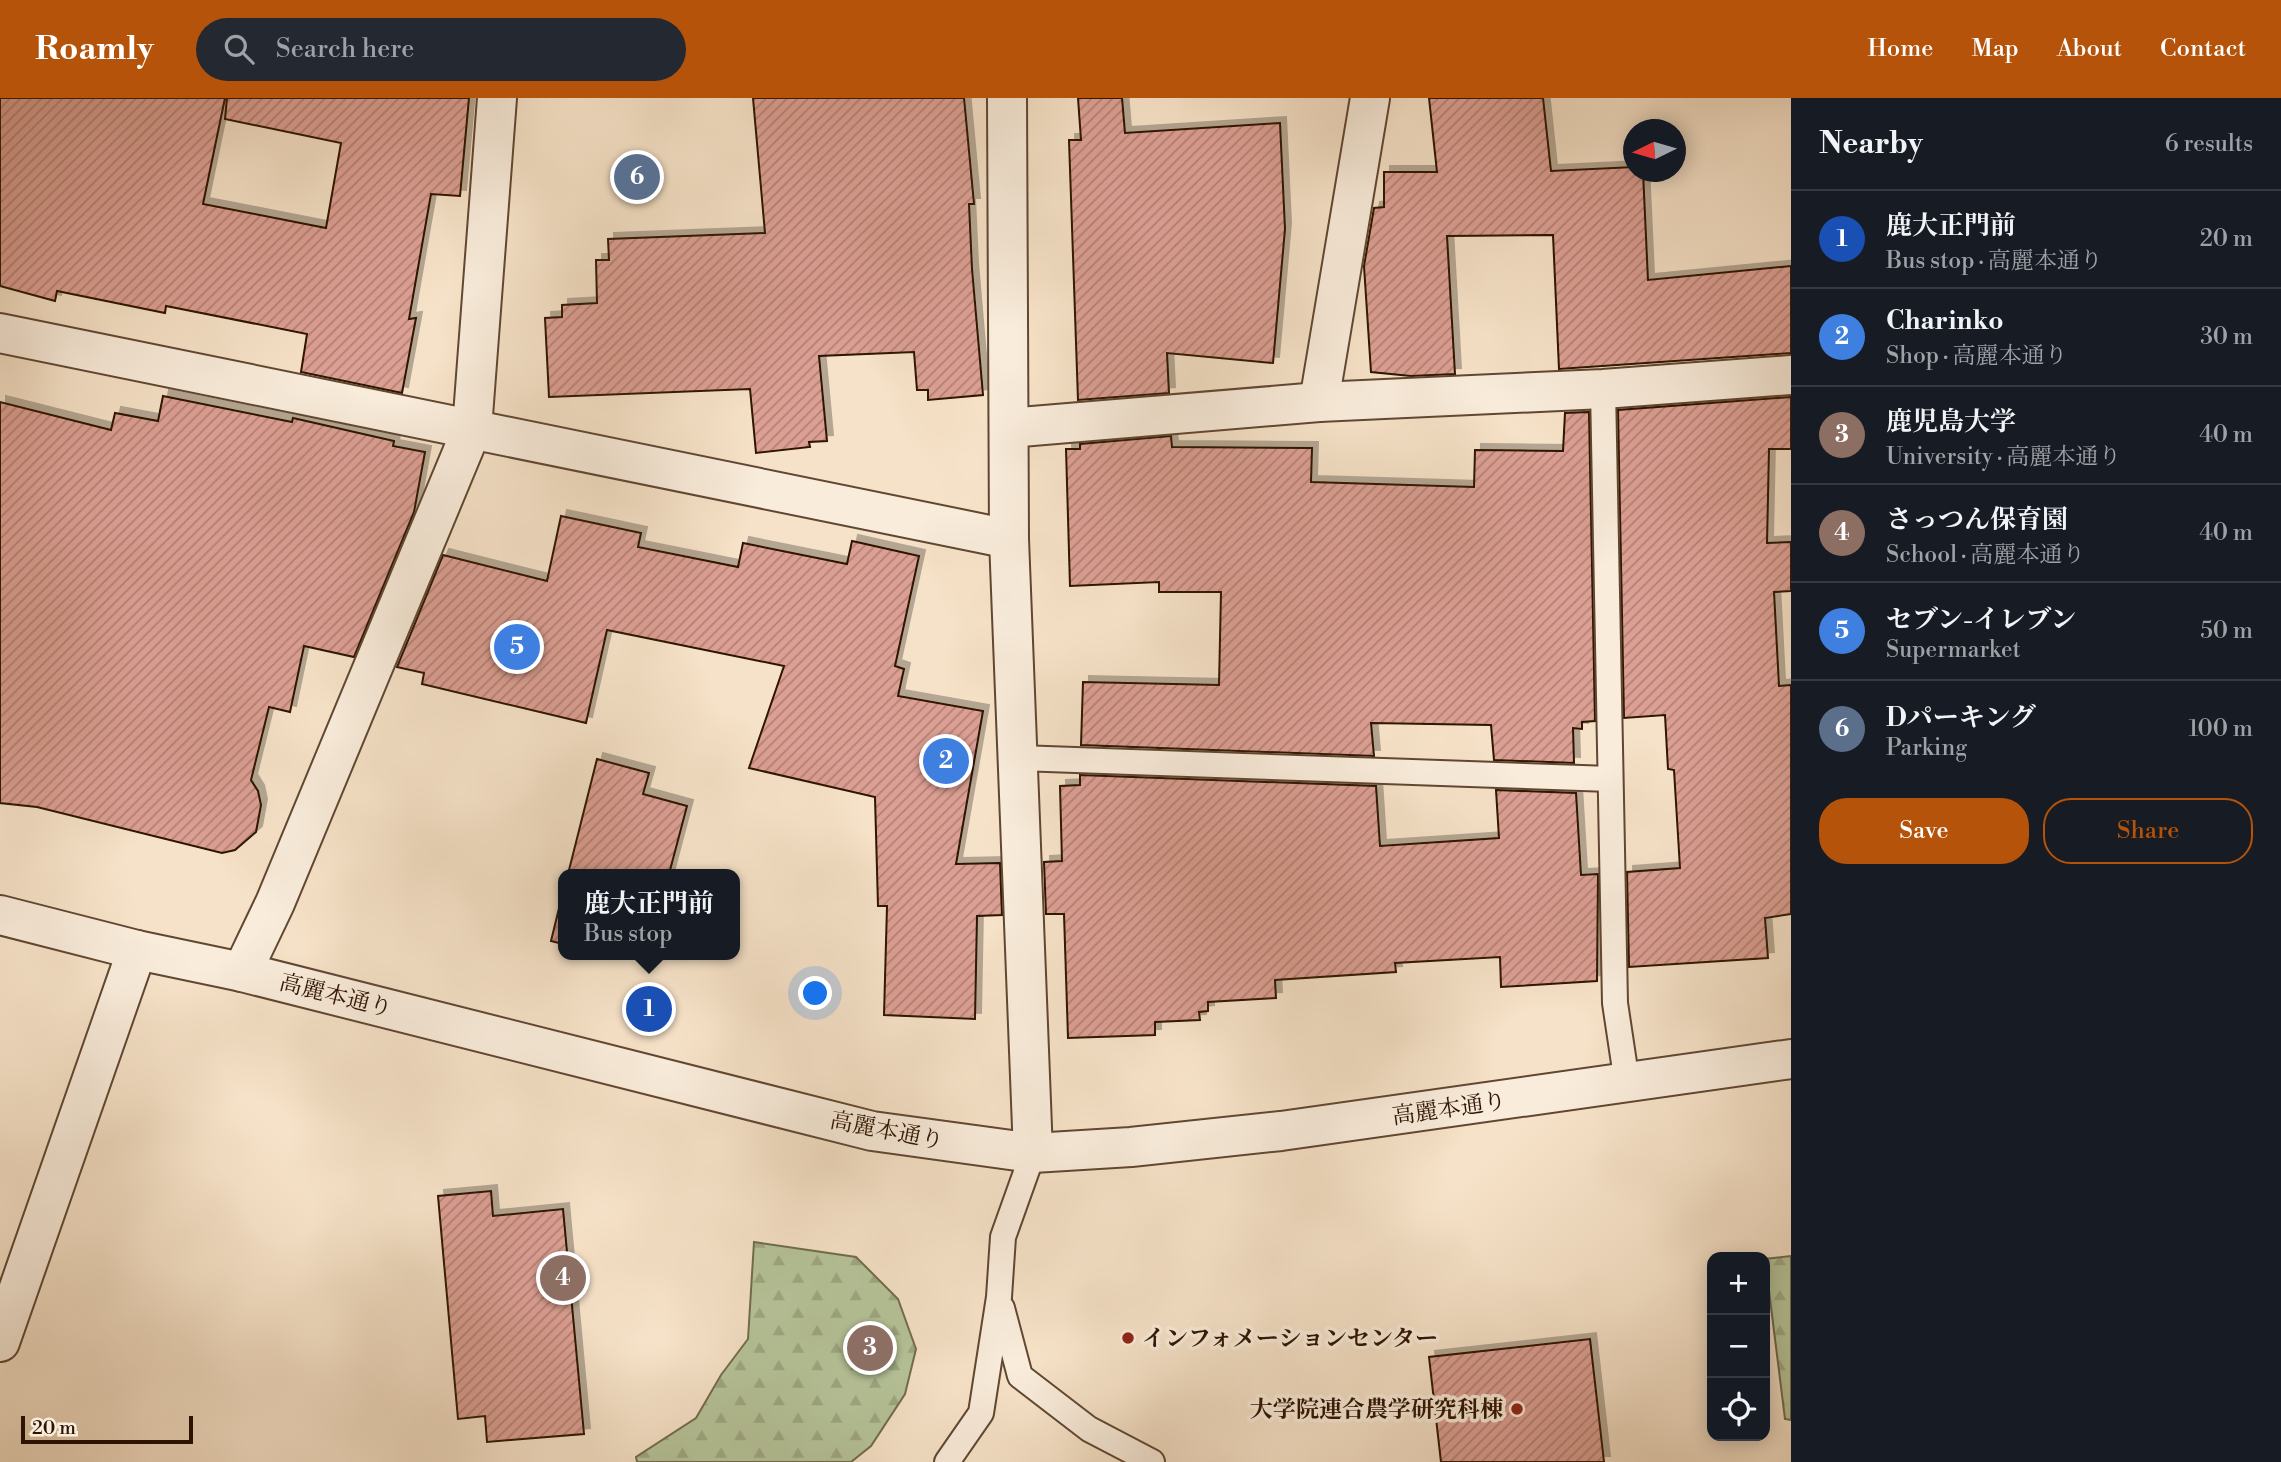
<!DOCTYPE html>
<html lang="en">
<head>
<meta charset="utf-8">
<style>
  :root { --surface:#171b24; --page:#242831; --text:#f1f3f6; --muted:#9ea1a6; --line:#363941; --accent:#b45309 }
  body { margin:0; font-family:"Libre Bodoni","Noto Serif JP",serif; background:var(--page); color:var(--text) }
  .controls { position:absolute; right:21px; bottom:21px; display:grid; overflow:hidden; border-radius:14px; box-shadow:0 4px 18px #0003 }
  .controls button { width:63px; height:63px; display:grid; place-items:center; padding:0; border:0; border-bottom:2px solid var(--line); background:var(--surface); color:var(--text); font:35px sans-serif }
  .compass { position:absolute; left:1623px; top:21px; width:63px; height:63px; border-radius:50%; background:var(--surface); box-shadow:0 4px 18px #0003; rotate:265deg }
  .scale { position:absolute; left:21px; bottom:18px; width:172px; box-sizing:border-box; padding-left:7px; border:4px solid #2e1300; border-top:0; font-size:19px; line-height:24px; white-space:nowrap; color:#2e1300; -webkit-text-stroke:5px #f9ecdb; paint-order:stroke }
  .you { position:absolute; left:816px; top:896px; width:24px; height:24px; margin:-18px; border:5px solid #fff; border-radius:50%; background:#1a73e8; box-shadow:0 0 0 10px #1a73e833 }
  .badge { display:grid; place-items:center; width:46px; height:46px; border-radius:50%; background:var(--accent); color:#fff; font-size:23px; font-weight:700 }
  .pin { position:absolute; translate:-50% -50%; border:4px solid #fff; box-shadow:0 2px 7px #0006 }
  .popup { position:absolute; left:558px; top:771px; width:182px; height:91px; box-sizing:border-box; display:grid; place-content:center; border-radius:14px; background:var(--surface); filter:drop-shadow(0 2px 5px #0005); font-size:23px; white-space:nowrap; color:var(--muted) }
  .popup b { font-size:26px; color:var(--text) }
  .popup::after { content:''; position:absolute; left:50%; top:100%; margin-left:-14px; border:14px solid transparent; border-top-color:var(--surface) }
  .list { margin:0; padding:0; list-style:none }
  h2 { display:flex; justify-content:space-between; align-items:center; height:91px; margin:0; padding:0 28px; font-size:30px }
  h2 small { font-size:23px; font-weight:400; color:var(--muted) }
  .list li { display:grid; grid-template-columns:46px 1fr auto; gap:21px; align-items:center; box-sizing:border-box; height:98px; padding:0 28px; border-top:2px solid var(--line) }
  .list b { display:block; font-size:26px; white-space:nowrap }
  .list p { margin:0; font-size:23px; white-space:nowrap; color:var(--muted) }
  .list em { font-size:23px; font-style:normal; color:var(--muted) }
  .actions { display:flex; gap:14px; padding:21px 28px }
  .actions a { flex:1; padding:16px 0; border:2px solid var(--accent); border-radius:28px; text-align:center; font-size:24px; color:var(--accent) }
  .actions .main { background:var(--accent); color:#fff }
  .icon { flex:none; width:38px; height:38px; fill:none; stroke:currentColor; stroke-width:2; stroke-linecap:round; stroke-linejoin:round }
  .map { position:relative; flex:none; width:1791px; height:1364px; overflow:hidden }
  header { display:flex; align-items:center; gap:42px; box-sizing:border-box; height:98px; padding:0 35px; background:var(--accent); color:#fff }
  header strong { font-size:33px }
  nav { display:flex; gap:38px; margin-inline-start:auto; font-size:24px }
  .search { width:490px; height:63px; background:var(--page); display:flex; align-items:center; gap:18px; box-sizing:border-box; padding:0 24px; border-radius:38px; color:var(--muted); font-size:26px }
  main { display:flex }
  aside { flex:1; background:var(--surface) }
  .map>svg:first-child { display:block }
</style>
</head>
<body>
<header>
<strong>Roamly</strong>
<div class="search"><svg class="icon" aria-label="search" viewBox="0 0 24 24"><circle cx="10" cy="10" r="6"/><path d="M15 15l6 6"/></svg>Search here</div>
<nav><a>Home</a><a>Map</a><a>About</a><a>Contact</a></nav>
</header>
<main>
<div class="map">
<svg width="1791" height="1364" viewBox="0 0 1791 1364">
  <defs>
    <pattern id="forest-firs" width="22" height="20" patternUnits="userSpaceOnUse" patternTransform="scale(1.75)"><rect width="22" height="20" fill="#b6c49a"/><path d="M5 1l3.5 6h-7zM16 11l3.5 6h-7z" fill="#9da883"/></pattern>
    <pattern id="building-hatch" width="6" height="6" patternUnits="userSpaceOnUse" patternTransform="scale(1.75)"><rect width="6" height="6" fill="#dc9f93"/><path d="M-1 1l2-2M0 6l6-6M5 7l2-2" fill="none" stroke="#b38076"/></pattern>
    <filter id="shadow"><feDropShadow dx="6" dy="-6" stdDeviation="0" flood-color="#0004"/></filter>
  </defs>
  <rect width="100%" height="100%" fill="#f6e2c8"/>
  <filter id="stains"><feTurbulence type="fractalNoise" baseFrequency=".00286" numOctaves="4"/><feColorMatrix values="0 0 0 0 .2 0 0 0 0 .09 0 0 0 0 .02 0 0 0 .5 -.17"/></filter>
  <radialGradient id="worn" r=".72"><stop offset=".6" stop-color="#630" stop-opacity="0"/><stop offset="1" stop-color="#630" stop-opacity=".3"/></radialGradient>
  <!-- forest -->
  <g fill="url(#forest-firs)" stroke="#726c4d" stroke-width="2">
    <path d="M754,1144l102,15 42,42 18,50 -11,45 -34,52 -20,16h-214l-1,-5 60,-39 25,-43 27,-36z"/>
    <path d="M1791,1158v164l-6,-1 -20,-160z"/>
  </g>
  <!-- building -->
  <g fill="url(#building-hatch)" stroke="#2e1300" stroke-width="2" filter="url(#shadow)">
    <path d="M0,0h225l-22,106 123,24 15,-85 -116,-24 2,-21h242l-9,98 -29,-2 -22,125 7,-1 -14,75 -101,-21 6,-38 -141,-28 -1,7 -108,-22 -2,10 -55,-15z"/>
    <path d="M753,0h211l10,106h-5l3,65 11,126 -55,5v-10h-11l-3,-38 -95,4 8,85 -18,1 1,5 -54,6 -6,-64 -201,8 -4,-79 17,-1v-12l35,-2 -1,-43h13l-1,-21 157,-6z"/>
    <path d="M1078,0h44l3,35 155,-10 5,106 -12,134 -106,-10 2,40 -91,7 -9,-260h12z"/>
    <path d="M1429,0h114l8,73 83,-4v5h9l5,108 143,-14v87l-232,16 -6,-134 -106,1 8,138 -44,2 -40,-4 -7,-106 10,-58 10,-1v-35h53z"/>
    <path d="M163,298l129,26 1,-4 101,23 -1,5 32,6 -11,60 -60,145 -50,-11 -14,66 -21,-5 -18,73 7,11 3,14 -5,27 -21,18 -13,3 -185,-46 -37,-4v-401l111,28 4,-17 43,8z"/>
    <path d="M1791,299v52h-22l-2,94 24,-1v49l-17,1 5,94 12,-1v229l-26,4 3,40 -139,9 -2,-95 53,-4 -6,-98 -6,-1 -3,-54 -41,3 -6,-308z"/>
    <path d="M1589,314l6,309 -13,1v7l-9,-1 1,35 -80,-3 -3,-35 -120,-2 3,33 -293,-11 2,-63 136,3 2,-93h-62v-10l-89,4 -4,-137h14v-5l91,-8 1,11 140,1 -1,34 163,5 1,-37 88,1 2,-38z"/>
    <path d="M561,418l80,17 -3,14 100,20 5,-24 104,21 5,-23 67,15 -24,110 9,3 -6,27 85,15 -27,153 44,-1 2,52 -25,1 -2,103 -91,-4 3,-109h-9l-3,-109 -126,-29 35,-102 -177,-36 -21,93 -164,-39 2,-11 -27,-6 46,-112 104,26z"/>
    <path d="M597,661l52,14 -6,21 44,12 -18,68h-101z"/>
    <path d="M1080,677l296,11 4,60 119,-8 -3,-48 80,3 5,82 17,-1 -1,107 -96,6 -1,-30 -105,6 1,9 -121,8 1,18 -68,4v9l-9,1 1,8 -45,2v13l-87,3 -4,-124h-18l-2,-52 18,-1 -2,-75 20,-1z"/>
    <path d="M563,794v52l-12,-3z"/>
    <path d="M491,1093l2,25 70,-7 21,225 -97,8 -2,-26 -27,3 -20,-223z"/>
    <path d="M1590,1241l14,123h-163l-12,-105z"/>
  </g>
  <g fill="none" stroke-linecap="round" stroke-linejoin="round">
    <!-- service casing -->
    <g stroke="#604732" stroke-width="28">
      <g id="service">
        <path d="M1603,291l12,614 12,80"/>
        <path d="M1019,660l591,21"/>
        <path d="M1002,1210l18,68 69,53 63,33"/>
        <path d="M947,1364l34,-49 18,-116 4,-60 30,-84"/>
      </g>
    </g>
    <!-- minor casing -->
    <g stroke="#604732" stroke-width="42">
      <g id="minor">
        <path d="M1007,0l2,441 24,614"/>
        <path d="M0,235l1009,206"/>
        <path d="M1319,304l51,-304"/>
        <path d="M1009,330l310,-26 284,-13 188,-14"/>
        <path d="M242,874l33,-69 197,-474 25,-331"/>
        <path d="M0,1244l137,-392"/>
      </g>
    </g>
    <!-- tertiary casing -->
    <g stroke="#604732" stroke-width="42">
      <path id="tertiary" d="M0,817l137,35 105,22 630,159 161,22 98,-6 150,-16 510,-72"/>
    </g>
    <!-- service -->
    <use href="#service" stroke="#f9ecdb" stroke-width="24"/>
    <!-- minor -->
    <use href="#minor" stroke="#f9ecdb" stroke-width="38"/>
    <!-- tertiary -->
    <use href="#tertiary" stroke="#f9ecdb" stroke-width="38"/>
  </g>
  <!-- markers -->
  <g fill="#8f2418" stroke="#f9ecdb" stroke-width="2.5">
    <circle cx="1128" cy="1240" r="7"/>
    <circle cx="1517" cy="1311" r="7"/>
  </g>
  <g text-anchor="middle" stroke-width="7" stroke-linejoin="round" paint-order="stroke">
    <!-- street labels -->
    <g font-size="23" fill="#2e1300" stroke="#f9ecdb">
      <text transform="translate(336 897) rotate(14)" y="8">高麗本通り</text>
      <text transform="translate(1449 1010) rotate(-8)" y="8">高麗本通り</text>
      <text transform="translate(887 1032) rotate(11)" y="8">高麗本通り</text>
    </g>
    <!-- poi labels -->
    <g font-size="23" font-weight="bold" fill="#2e1300" stroke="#f9ecdb" text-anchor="start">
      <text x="1142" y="1248">インフォメーションセンター</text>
      <text x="1503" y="1319" text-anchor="end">大学院連合農学研究科棟</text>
    </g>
  </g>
  <rect width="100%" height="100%" filter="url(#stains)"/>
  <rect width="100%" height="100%" fill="url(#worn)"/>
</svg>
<div class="controls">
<button>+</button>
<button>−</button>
<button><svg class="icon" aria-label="locate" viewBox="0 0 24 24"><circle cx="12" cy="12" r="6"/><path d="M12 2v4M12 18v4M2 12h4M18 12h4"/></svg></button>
</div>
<svg class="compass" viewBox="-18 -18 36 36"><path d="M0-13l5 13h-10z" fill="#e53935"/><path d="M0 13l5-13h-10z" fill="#9ea1a6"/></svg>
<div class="scale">20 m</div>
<div class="you"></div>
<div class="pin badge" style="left:649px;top:911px;background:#1a4fb4">1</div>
<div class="popup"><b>鹿大正門前</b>Bus stop</div>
<div class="pin badge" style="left:946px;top:663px;background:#3f7fe0">2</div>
<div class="pin badge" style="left:870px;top:1250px;background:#8d6e63">3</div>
<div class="pin badge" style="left:563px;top:1180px;background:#8d6e63">4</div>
<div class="pin badge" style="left:517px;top:549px;background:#3f7fe0">5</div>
<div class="pin badge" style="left:637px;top:79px;background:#5c6f8a">6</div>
</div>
<aside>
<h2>Nearby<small>6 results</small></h2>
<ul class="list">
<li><span class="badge" style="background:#1a4fb4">1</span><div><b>鹿大正門前</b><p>Bus stop · 高麗本通り</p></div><em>20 m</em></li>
<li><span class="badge" style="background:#3f7fe0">2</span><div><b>Charinko</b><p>Shop · 高麗本通り</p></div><em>30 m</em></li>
<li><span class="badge" style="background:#8d6e63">3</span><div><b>鹿児島大学</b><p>University · 高麗本通り</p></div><em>40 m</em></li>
<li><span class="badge" style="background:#8d6e63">4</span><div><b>さっつん保育園</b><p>School · 高麗本通り</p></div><em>40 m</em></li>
<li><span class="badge" style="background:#3f7fe0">5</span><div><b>セブン-イレブン</b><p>Supermarket</p></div><em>50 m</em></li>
<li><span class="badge" style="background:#5c6f8a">6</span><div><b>Dパーキング</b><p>Parking</p></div><em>100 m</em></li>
</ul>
<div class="actions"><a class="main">Save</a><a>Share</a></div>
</aside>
</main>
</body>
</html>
